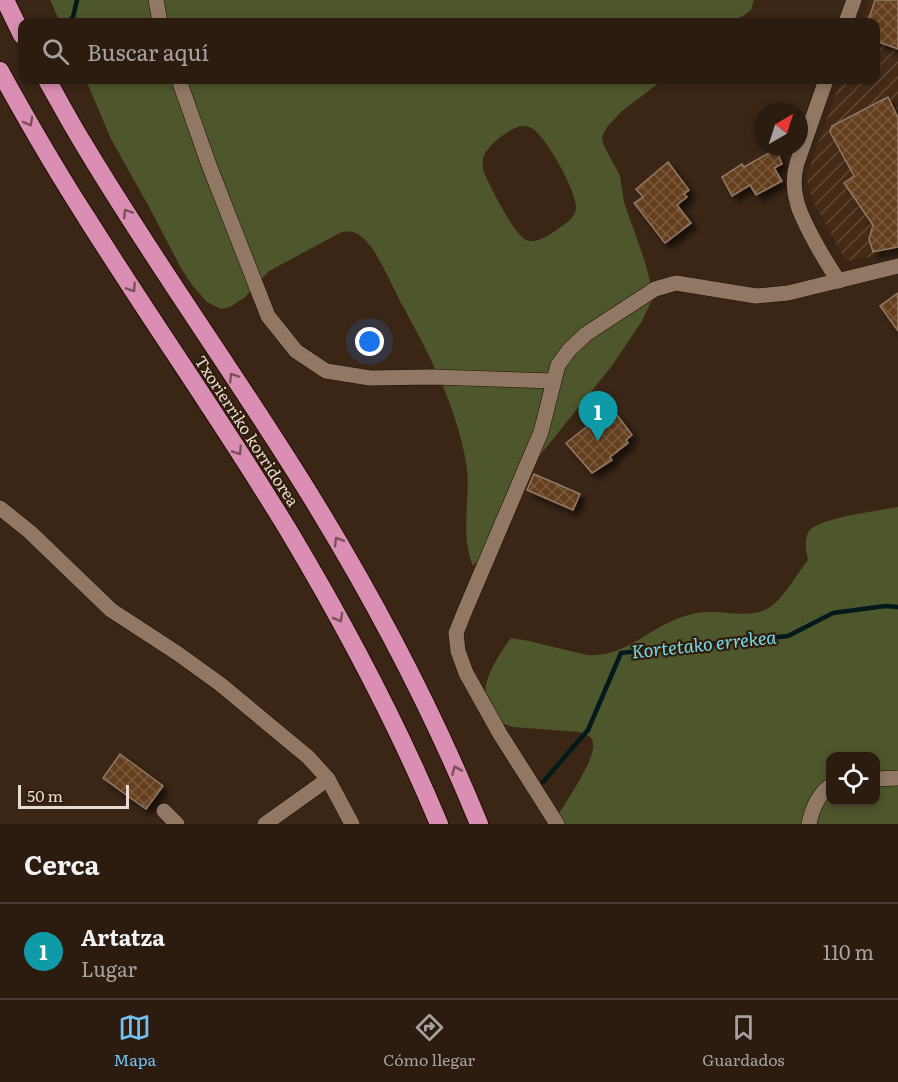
<!DOCTYPE html>
<html lang="es">
<head>
<meta charset="utf-8">
<style>
  :root { --surface:#2c1c10; --page:#342519; --text:#f1f3f6; --muted:#a6a19f; --line:#483a30; --accent:#72c1f5 }
  body { margin:0; font-family:Literata,serif; background:var(--page); color:var(--text) }
  .controls { position:absolute; right:18px; bottom:18px; display:grid; overflow:hidden; border-radius:12px; box-shadow:0 3px 9px #0003 }
  .controls button { width:54px; height:54px; display:grid; place-items:center; padding:0; border:0; border-bottom:2px solid var(--line); background:var(--surface); color:var(--text); font:30px sans-serif }
  .compass { position:absolute; left:754px; top:102px; width:54px; height:54px; border-radius:50%; background:var(--surface); box-shadow:0 3px 9px #0003; rotate:39deg }
  .scale { position:absolute; left:18px; bottom:15px; width:111px; box-sizing:border-box; padding-left:6px; border:3px solid #e8dad0; border-top:0; font-size:16px; line-height:21px; white-space:nowrap; color:#e8dad0; -webkit-text-stroke:4px #301d0c; paint-order:stroke }
  .you { position:absolute; left:370px; top:342px; width:21px; height:21px; margin:-15px; border:4px solid #fff; border-radius:50%; background:#1a73e8; box-shadow:0 0 0 9px #1a73e833 }
  .badge { display:grid; place-items:center; width:39px; height:39px; border-radius:50%; background:var(--accent); color:#fff; font-size:20px; font-weight:700 }
  .pin { position:absolute; translate:-50% -50px; filter:drop-shadow(0 2px 3px #0008) }
  .pin::after { content:''; position:absolute; top:32px; width:21px; height:18px; background:inherit; clip-path:polygon(0 0,100% 0,50% 100%) }
  .list { margin:0; padding:0; list-style:none }
  h2 { display:flex; justify-content:space-between; align-items:center; height:78px; margin:0; padding:0 24px; font-size:26px }
  h2 small { font-size:20px; font-weight:400; color:var(--muted) }
  .list li { display:grid; grid-template-columns:39px 1fr auto; gap:18px; align-items:center; box-sizing:border-box; height:96px; padding:0 24px; border-top:2px solid var(--line) }
  .list b { display:block; font-size:22px; white-space:nowrap }
  .list p { margin:0; font-size:20px; white-space:nowrap; color:var(--muted) }
  .list em { font-size:20px; font-style:normal; color:var(--muted) }
  .icon { flex:none; width:33px; height:33px; fill:none; stroke:currentColor; stroke-width:2; stroke-linecap:round; stroke-linejoin:round }
  .map { position:relative; flex:none; width:898px; height:824px; overflow:hidden }
  .search { position:absolute; background:var(--surface); box-shadow:0 3px 9px #0003; left:18px; right:18px; top:18px; height:66px; display:flex; align-items:center; gap:15px; box-sizing:border-box; padding:0 21px; border-radius:12px; color:var(--muted); font-size:22px }
  .sheet { height:174px; background:var(--surface) }
  nav { display:flex; justify-content:space-around; align-items:center; box-sizing:border-box; height:84px; border-top:2px solid var(--line); background:var(--surface); font-size:16px; color:var(--muted) }
  nav a { display:grid; justify-items:center; gap:3px }
  nav .on { color:var(--accent) }
  .map>svg:first-child { display:block }
</style>
</head>
<body>
<div class="map">
<svg width="898" height="824" viewBox="0 0 898 824">
  <defs>
    <pattern id="industrial-furrows" width="10" height="10" patternUnits="userSpaceOnUse" patternTransform="scale(1.5)"><rect width="10" height="10" fill="#452b16"/><path d="M-1 1l2-2M0 10L10 0M9 11l2-2" fill="none" stroke="#604937"/></pattern>
    <pattern id="building-cross-hatch" width="8" height="8" patternUnits="userSpaceOnUse" patternTransform="scale(1.5)"><rect width="8" height="8" fill="#66401f"/><path d="M0 0l8 8M0 8l8-8" fill="none" stroke="#7c5b3e"/></pattern>
    <filter id="shadow"><feDropShadow dx="5.5" dy="5.5" stdDeviation="3" flood-color="#0009"/></filter>
  </defs>
  <rect width="100%" height="100%" fill="#3b2616"/>
  <!-- industrial -->
  <path fill="url(#industrial-furrows)" d="M870,0h28v252l-52,9 -32,-58 -8,-26 35,-97h35v-58h-14z"/>
  <!-- grass -->
  <g fill="#4e562b" fill-rule="evenodd">
    <path d="M50,0h704l-3,10 -8,6 -13,6h-670z"/>
    <path d="M86,80h577l-41,31 -15,16 -5,10 1,7 17,32 4,26 21,60 8,31 -2,9 -9,19 -31,46 -83,103 -48,88 -7,8c-14,-34 -1,-69 -7,-104 -10,-58 -38,-110 -66,-161 -9,-18 -17,-36 -28,-53 -9,-11 -17,-20 -32,-15l-71,38 -24,26 -15,10 -9,2 -14,-7 -15,-17 -11,-17 -33,-63 -37,-66zM520,126c5,0 9,0 13,3 14,9 45,65 43,80 -2,10 -11,15 -18,20 -7,5 -16,11 -25,12 -5,1 -8,-1 -12,-5 -10,-9 -32,-51 -37,-64 -1,-4 -2,-9 -1,-13 3,-14 25,-29 37,-33z"/>
    <path d="M898,507v317h-346c9,-14 45,-66 41,-81 -1,-7 -7,-9 -14,-11l-66,-5 -15,-5c-4,-8 -10,-18 -12,-27 -4,-15 16,-45 25,-57l18,3 58,14c39,3 63,-29 98,-39 7,-2 14,-4 22,-4 19,-1 43,6 60,-3 16,-9 29,-34 41,-49 -2,-10 -5,-23 3,-31 11,-11 70,-19 87,-22zM830,756h46v46h-46z"/>
  </g>
  <g fill="none" stroke-linecap="round" stroke-linejoin="round">
    <!-- stream -->
    <g stroke="#04191c" stroke-width="4.5">
      <path d="M68,22l5,-5 4,-17"/>
      <path d="M543,782l45,-52 33,-77 167,-17 45,-23 52,-7 13,1"/>
    </g>
  </g>
  <!-- building -->
  <g fill="url(#building-cross-hatch)" stroke="#917866" stroke-width="1.5" filter="url(#shadow)">
    <path d="M875,0h23v49l-22,-8v-19h-8z"/>
    <path d="M888,97l10,21v129l-25,5 -4,-13 4,-14 -29,-42 10,-7 -24,-44 2,-6z"/>
    <path d="M776,149l6,15 -8,4 8,13 -26,14 -6,-10 -18,11 -10,-19 20,-13 2,3z"/>
    <path d="M668,162l21,28 -5,4 3,3 -10,8 14,18 -26,20 -31,-40 9,-6 -7,-8z"/>
    <path d="M898,293v38l-18,-25z"/>
    <path d="M614,411l18,24 -6,5 2,3 -18,14 2,3 -20,13 -26,-30 38,-30 2,3z"/>
    <path d="M534,474l46,20 -7,16 -46,-20z"/>
    <path d="M120,754l43,32 -17,23 -43,-31z"/>
  </g>
  <g fill="none" stroke-linecap="round" stroke-linejoin="round">
    <!-- minor casing -->
    <g stroke="#210f01" stroke-width="16">
      <g id="minor">
        <path d="M156,0l4,22"/>
        <path d="M846,22l8,-22"/>
        <path d="M179,80l30,85 59,151 28,35 30,20 44,7 62,-1 121,4"/>
        <path d="M826,80l-29,83c-9,31 5,55 19,81 7,12 14,25 23,37"/>
        <path d="M0,508l30,24 81,78 66,43 43,31 88,73 20,22 24,45"/>
        <path d="M876,779l22,-1"/>
        <path d="M164,811l13,13"/>
        <path d="M265,824l63,-45"/>
        <path d="M557,824l-57,-90 -34,-61 -8,-22 -2,-18 8,-20 77,-181 17,-67 11,-15 17,-16 69,-45 21,-6 80,13 32,-3 110,-27"/>
        <path d="M809,824c3,-15 9,-29 21,-38"/>
      </g>
    </g>
    <!-- highway casing -->
    <g stroke="#210f01" stroke-width="20">
      <g id="highway">
        <path d="M5,0l17,35"/>
        <path d="M0,71c28,51 57,101 88,149 66,105 138,207 202,313 56,94 107,190 149,291"/>
        <path d="M47,80c12,21 23,42 36,63 75,126 162,244 238,370 60,99 114,203 158,311"/>
      </g>
    </g>
    <!-- minor -->
    <use href="#minor" stroke="#907865" stroke-width="15"/>
    <!-- highway -->
    <use href="#highway" stroke="#da8eb3" stroke-width="18"/>
  </g>
  <!-- one-way arrows -->
  <defs><path id="oneway-chevron" d="M-2-3.5L2.5 0L-2 3.5" fill="none" stroke-width="1.6" stroke-linecap="round" stroke-linejoin="round" transform="scale(1.5)"/></defs>
  <g stroke="#7c5057">
    <use href="#oneway-chevron" transform="translate(29 122) rotate(61)"/>
    <use href="#oneway-chevron" transform="translate(127 213) rotate(-123)"/>
    <use href="#oneway-chevron" transform="translate(132 288) rotate(57)"/>
    <use href="#oneway-chevron" transform="translate(233 377) rotate(-123)"/>
    <use href="#oneway-chevron" transform="translate(238 451) rotate(57)"/>
    <use href="#oneway-chevron" transform="translate(338 541) rotate(-121)"/>
    <use href="#oneway-chevron" transform="translate(339 618) rotate(61)"/>
    <use href="#oneway-chevron" transform="translate(456 770) rotate(-114)"/>
  </g>
  <g text-anchor="middle" stroke-width="4.5" stroke-linejoin="round" paint-order="stroke">
    <!-- street labels -->
    <g font-size="16" fill="#e8dad0" stroke="#301d0c">
      <text transform="translate(247 431) rotate(57)" y="6">Txorierriko korridorea</text>
    </g>
    <!-- water labels -->
    <g font-size="18" font-style="italic" fill="#71dcee" stroke="#301d0c">
      <text transform="translate(704 645) rotate(-6)" y="6">Kortetako errekea</text>
    </g>
  </g>
</svg>
<div class="controls">
<button><svg class="icon" aria-label="locate" viewBox="0 0 24 24"><circle cx="12" cy="12" r="6"/><path d="M12 2v4M12 18v4M2 12h4M18 12h4"/></svg></button>
</div>
<svg class="compass" viewBox="-18 -18 36 36"><path d="M0-13l5 13h-10z" fill="#e53935"/><path d="M0 13l5-13h-10z" fill="#a6a19f"/></svg>
<div class="scale">50 m</div>
<div class="you"></div>
<div class="pin badge" style="left:598px;top:441px;background:#0f9aa8">1</div>
<div class="search"><svg class="icon" aria-label="search" viewBox="0 0 24 24"><circle cx="10" cy="10" r="6"/><path d="M15 15l6 6"/></svg>Buscar aquí</div>
</div>
<section class="sheet">
<h2>Cerca<small></small></h2>
<ul class="list">
<li><span class="badge" style="background:#0f9aa8">1</span><div><b>Artatza</b><p>Lugar</p></div><em>110 m</em></li>
</ul>
</section>
<nav>
<a class="on"><svg class="icon" aria-label="map" viewBox="0 0 24 24"><path d="M3 6l6-2 6 2 6-2v14l-6 2-6-2-6 2zM9 4v14M15 6v14"/></svg>Mapa</a>
<a><svg class="icon" aria-label="directions" viewBox="0 0 24 24"><path d="M12 3l9 9-9 9-9-9zM9 14v-3h6M13 9l2 2-2 2"/></svg>Cómo llegar</a>
<a><svg class="icon" aria-label="saved" viewBox="0 0 24 24"><path d="M7 4h10v16l-5-4-5 4z"/></svg>Guardados</a>
</nav>
</body>
</html>
